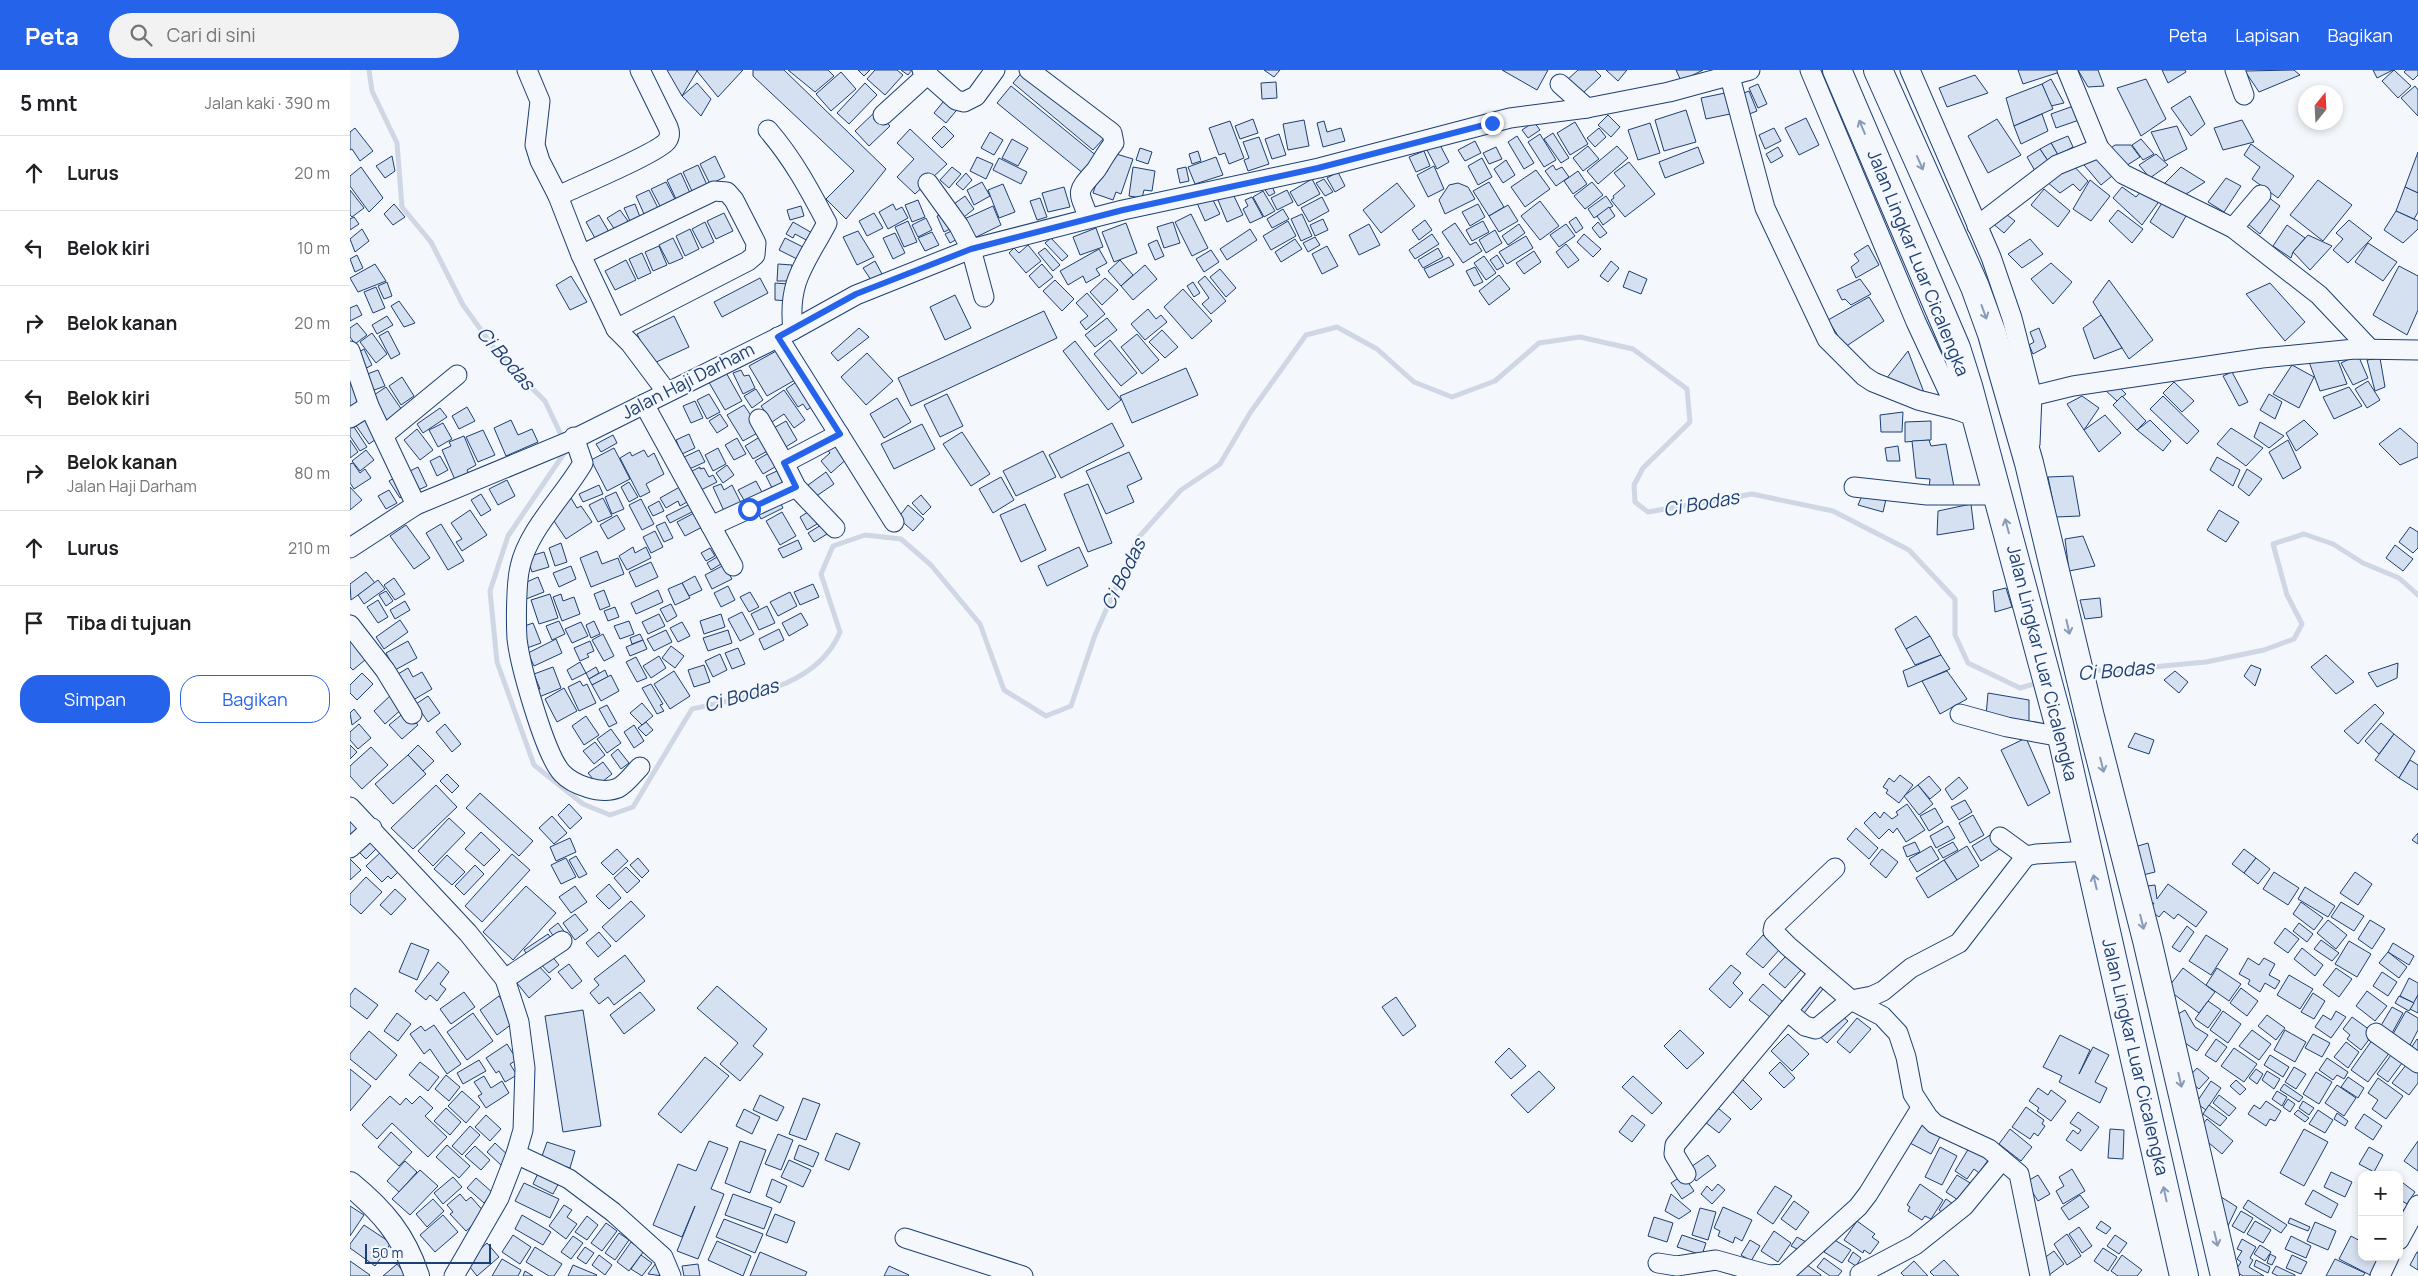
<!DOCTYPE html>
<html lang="id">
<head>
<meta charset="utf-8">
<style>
  :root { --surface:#fff; --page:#f2f2f2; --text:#202124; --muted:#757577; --line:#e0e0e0; --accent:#2563eb }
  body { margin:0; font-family:Manrope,sans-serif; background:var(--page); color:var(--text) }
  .controls { position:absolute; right:15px; bottom:15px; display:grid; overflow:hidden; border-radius:10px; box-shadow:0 2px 8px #0003 }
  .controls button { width:45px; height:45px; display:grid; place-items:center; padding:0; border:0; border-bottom:1px solid var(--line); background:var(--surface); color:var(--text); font:25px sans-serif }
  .compass { position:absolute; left:1948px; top:15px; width:45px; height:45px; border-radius:50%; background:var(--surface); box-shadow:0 2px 8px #0003; rotate:18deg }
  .scale { position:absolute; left:15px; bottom:12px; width:126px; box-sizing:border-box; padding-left:5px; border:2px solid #1d3f73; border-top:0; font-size:14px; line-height:18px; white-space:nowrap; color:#1d3f73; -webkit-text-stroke:4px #f4f7fb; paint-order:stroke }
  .stop { position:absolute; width:15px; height:15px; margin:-11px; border:4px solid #2563eb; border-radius:50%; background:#fff }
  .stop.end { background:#2563eb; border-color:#fff; box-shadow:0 1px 5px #0008 }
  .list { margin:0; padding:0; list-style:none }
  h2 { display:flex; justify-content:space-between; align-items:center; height:65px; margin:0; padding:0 20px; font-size:21px }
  h2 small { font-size:16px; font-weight:400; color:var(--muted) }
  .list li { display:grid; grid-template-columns:32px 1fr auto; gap:15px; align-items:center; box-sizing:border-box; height:75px; padding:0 20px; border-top:1px solid var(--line) }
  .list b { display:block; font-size:19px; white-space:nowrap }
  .list p { margin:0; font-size:16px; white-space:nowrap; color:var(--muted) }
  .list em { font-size:16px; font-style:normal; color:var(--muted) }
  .actions { display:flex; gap:10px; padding:15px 20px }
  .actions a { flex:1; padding:11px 0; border:1px solid var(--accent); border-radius:20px; text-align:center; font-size:18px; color:var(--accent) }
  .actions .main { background:var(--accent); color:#fff }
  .icon { flex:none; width:28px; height:28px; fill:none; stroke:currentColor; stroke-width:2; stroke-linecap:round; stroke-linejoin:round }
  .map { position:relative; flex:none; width:2068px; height:1206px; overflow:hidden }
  header { display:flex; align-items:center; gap:30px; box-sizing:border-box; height:70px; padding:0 25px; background:var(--accent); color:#fff }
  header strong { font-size:24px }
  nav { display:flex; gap:28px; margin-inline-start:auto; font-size:18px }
  .search { width:350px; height:45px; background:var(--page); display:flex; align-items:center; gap:12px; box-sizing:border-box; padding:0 18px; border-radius:28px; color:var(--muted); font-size:19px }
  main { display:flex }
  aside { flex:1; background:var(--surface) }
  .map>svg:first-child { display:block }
</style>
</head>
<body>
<header>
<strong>Peta</strong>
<div class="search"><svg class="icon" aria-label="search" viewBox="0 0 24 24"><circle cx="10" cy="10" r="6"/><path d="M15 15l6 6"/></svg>Cari di sini</div>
<nav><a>Peta</a><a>Lapisan</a><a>Bagikan</a></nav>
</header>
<main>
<aside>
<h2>5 mnt<small>Jalan kaki · 390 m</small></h2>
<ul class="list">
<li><svg class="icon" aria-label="ahead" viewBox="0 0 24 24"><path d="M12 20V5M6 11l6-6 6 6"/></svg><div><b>Lurus</b></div><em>20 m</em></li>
<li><svg class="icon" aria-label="left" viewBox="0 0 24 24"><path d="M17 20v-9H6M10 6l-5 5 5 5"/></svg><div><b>Belok kiri</b></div><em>10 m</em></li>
<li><svg class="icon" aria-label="right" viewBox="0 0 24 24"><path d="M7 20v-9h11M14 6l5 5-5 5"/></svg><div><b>Belok kanan</b></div><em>20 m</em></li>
<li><svg class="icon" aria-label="left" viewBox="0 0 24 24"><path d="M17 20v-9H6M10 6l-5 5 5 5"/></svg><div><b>Belok kiri</b></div><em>50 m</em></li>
<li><svg class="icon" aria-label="right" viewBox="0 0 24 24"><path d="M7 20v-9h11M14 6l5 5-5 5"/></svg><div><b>Belok kanan</b><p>Jalan Haji Darham</p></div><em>80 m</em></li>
<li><svg class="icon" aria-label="ahead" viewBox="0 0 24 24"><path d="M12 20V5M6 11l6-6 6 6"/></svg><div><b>Lurus</b></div><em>210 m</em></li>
<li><svg class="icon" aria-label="arrive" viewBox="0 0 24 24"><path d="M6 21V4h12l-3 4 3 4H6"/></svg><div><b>Tiba di tujuan</b></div></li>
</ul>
<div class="actions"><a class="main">Simpan</a><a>Bagikan</a></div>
</aside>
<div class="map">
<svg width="2068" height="1206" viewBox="0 0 2068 1206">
  <rect width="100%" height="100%" fill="#f4f7fb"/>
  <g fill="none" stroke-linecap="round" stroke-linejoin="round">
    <!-- stream -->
    <g stroke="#cfd7e4" stroke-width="5">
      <path d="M19,0l3,21 25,52 5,64 29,35 32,63 39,54 43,42 18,38"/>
      <path d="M215,377v5l-57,84 -18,55 7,71 37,103 49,39 27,11 23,-8 59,-98c52,-12 125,-21 148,-77l-19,-58 12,-28 32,-11 36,4 30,26 49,59 24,66 42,26 25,-10 24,-71 43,-97 43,-48 39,-26 30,-51 56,-78 31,-8 40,22 37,33 38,15 43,-16 44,-38 41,-6 53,12 54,40 3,33 -47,46 -9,17 1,17 13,10 104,-18 81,17 76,39 46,49v36l13,28 52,25 20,-6"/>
      <path d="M1737,599l22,2 97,-9 58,-12 30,-11 8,-15 -15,-29 -14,-51 31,-10 29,10 30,19 36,15 19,17"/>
    </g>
  </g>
  <!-- building -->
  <g fill="#d5e0f0" stroke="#1d3f73">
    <path d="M317,0h29l1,1 -15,25z"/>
    <path d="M349,0h44l-25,27 -21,-26z"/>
    <path d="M403,0h31l102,99 -40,50 -20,-20 28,-28 -101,-95z"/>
    <path d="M438,0h40l6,6 -19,16z"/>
    <path d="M508,0h12l-6,6z"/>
    <path d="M525,0h22l6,5 -18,20 -18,-16z"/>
    <path d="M551,0h11l-4,5z"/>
    <path d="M674,0l81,67 -12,13 -80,-67z"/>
    <path d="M914,0h16l-6,7z"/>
    <path d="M1152,0h46l-11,20z"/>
    <path d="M1228,0h17l6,6 -20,19 -14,-15z"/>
    <path d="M1256,0h21l-9,11z"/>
    <path d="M1326,0h27l-22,11z"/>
    <path d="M1668,0h41l1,2 -37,12z"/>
    <path d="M1728,0h20l6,16 -16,1z"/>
    <path d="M1812,0h23l1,2 -18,11z"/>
    <path d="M1944,0l6,5 -41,17 -14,-21z"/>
    <path d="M2023,0h20l-16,8z"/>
    <path d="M2044,0l17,16 -13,12 -16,-17z"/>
    <path d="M2056,0h12v5l-5,5 -9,-8z"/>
    <path d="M491,2l15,17 -25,22 -15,-17z"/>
    <path d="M1625,5l13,18 -41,14 -8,-19z"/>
    <path d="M1701,9l13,24 -13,3 -9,-22z"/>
    <path d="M1796,9l20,40 -25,17 -24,-48z"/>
    <path d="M926,12l1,16 -15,1 -1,-16z"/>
    <path d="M347,13l14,16 -10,17 -19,-20z"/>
    <path d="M515,13l12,12 -28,29 -12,-11z"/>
    <path d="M1408,14l9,20 -9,4 -9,-20z"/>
    <path d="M1692,14l11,25 -39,17 -8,-28z"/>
    <path d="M661,16l87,71 -14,17 -87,-71z"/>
    <path d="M2065,16l3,4v26l-17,-18z"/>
    <path d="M1399,21l8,20 -10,4 -8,-20z"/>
    <path d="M1375,23l5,21 -24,5 -5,-21z"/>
    <path d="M598,26l12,10 -14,17 -12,-10z"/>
    <path d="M1840,26l15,28 -14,12 -20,-28z"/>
    <path d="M1729,34l6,14 -29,10 -5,-14z"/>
    <path d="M1336,40l10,32 -32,9 -9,-31z"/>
    <path d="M526,41l14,15 -21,20 -14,-15z"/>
    <path d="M1692,44l6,17 -27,13 -7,-18z"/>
    <path d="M1258,45l12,12 -9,10 -13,-12z"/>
    <path d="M1456,48l13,27 -20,10 -14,-27z"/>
    <path d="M903,49l5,14 -18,6 -5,-13z"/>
    <path d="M1647,49l24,36 -33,18 -20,-37z"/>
    <path d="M954,50l5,26 -21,4 -5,-26z"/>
    <path d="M1892,50l12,22 -31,8 -9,-22z"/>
    <path d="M880,51l14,37 -15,6 -4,-11 -6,2 -10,-27z"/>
    <path d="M974,51l3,11 14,-4 4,13 -22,6 -6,-24z"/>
    <path d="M1184,52l6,8 -12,8 -6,-8z"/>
    <path d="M1225,52l13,22 -18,11 -13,-22z"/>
    <path d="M1300,53l10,30 -22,7 -10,-30z"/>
    <path d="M594,56l10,10 -12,12 -10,-10z"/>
    <path d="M1827,56l10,23 -22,12 -14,-29z"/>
    <path d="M5,58l18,23 -13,10 -8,-12 -2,1v-18z"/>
    <path d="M1249,58l7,9 -11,10 -8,-9z"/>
    <path d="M1424,58l7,13 -16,8 -6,-14z"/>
    <path d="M560,59l37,35 -32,30 -18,-17 17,-18 -17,-16z"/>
    <path d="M640,62l13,8 -9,15 -13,-7z"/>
    <path d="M1203,63l16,25 -8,5 -17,-24z"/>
    <path d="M929,64l7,21 -14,4 -7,-20z"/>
    <path d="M1190,64l16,26 -12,7 -16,-25z"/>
    <path d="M1167,66l17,27 -10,6 -16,-27z"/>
    <path d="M1718,66l5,11 -15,8 -7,-12z"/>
    <path d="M909,67l10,27 -21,7 -4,-11 5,-2 -6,-16z"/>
    <path d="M662,69l16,9 -10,18 -16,-8z"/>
    <path d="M1791,69l13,15 -11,6 -11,-15z"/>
    <path d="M1125,71l6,12 -16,8 -7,-11z"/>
    <path d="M1089,73l10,19 -12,7 -10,-19z"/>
    <path d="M1701,73l7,12 -8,9 -10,-15z"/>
    <path d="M1901,74l43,32 -16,22 -26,-19 8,-12 -16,-12z"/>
    <path d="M1765,75h16l9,12 -19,12 -16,-17z"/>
    <path d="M1238,76l11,13 -16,12 -10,-13z"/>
    <path d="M1267,76l11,12 -30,26 -11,-13z"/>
    <path d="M1146,77l6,12 -13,5 -6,-11z"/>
    <path d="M1348,77l6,16 -39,15 -6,-16z"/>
    <path d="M1428,77l5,9 -12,7 -5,-9z"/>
    <path d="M790,78l12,4 -4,12 -12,-4z"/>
    <path d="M1690,79l10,15 -15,7 -8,-14z"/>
    <path d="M848,81l3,10 -9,3 -3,-10z"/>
    <path d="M1074,81l6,15 -14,6 -7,-15z"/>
    <path d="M1747,81l21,20 -17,14 -22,-26z"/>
    <path d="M2068,82v41l-13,-6z"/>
    <path d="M763,83l20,6 -12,35 -5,-2 -3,8 -20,-7 8,-23 6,2z"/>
    <path d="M1806,84l12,11 -18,13 -11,-13z"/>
    <path d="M42,86l3,15 -10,7 -9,-12z"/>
    <path d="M365,86l10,21 -15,7 -10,-20z"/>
    <path d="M627,87l16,7 -7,15 -16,-8z"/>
    <path d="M866,87l7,18 -28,9 -7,-17z"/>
    <path d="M649,88l28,14 -6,12 -28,-14z"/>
    <path d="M1132,88l10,19 -14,8 -10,-19z"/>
    <path d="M1156,90l9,15 -12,8 -9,-14z"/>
    <path d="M1279,92l26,32 -30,23 -14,-17 3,-2 -1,-2 12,-10 -11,-13z"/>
    <path d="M1720,92l18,19 -8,10 -7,-7 -13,9 -14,-12z"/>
    <path d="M348,95l9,20 -15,6 -9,-19z"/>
    <path d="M1203,95l3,5 6,-3 7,10 -13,9 -11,-15z"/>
    <path d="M1084,96l10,23 -16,8 -11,-22z"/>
    <path d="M11,97l22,31 -14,14 -19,-26v-10z"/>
    <path d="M602,97l9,7 -12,14 -9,-8z"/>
    <path d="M783,97l22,4 -3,20 -8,-1 -2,8 -13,-2z"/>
    <path d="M836,97l3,14 -9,2 -3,-14z"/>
    <path d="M1831,97l24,15 -22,14 -20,-11z"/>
    <path d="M1186,100l14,19 -25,18 -14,-20z"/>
    <path d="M1228,101l9,13 -14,10 -9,-13z"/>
    <path d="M988,102l7,14 -10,6 -8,-14z"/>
    <path d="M331,103l9,20 -14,6 -9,-19z"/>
    <path d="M616,103l6,7 -9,10 -7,-6z"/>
    <path d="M1876,108l15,8 -17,26 -16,-10z"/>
    <path d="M962,109l8,15 -22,12 -8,-14z"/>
    <path d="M974,109l9,13 -8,4 -9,-13z"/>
    <path d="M1740,110l20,16 -19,25 -18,-12z"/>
    <path d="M1968,110l34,25 -29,36 -33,-26z"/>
    <path d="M316,112l10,19 -15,7 -10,-19z"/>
    <path d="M632,112l8,14 -16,9 -7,-15z"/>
    <path d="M1139,112l15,25 -15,9 -16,-25z"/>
    <path d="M1242,112l11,13 -18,14 -11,-13z"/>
    <path d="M1047,113l18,23 -34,27 -18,-23z"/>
    <path d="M1108,113l10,4 7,12 -30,15 -6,-14 10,-15z"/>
    <path d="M653,114l12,28 -16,6 -11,-28z"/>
    <path d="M921,114l4,9 -6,3 -5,-8z"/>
    <path d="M714,117l6,20 -22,5 -6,-19z"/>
    <path d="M1772,117l14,10 9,-10 18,9 -21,29 -29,-27z"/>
    <path d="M2055,117l13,6v19l-4,7 -18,-8z"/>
    <path d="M1694,119l26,22 -12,16 -27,-22z"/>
    <path d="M0,120l14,18 -12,9 -2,-2z"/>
    <path d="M299,120l9,18 -14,6 -8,-18z"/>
    <path d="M937,120l6,12 -16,8 -6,-12z"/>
    <path d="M913,121l12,20 -11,6 -11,-20z"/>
    <path d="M883,124l10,21 -16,7 -9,-22z"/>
    <path d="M615,126l9,13 -10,8 -10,-13z"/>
    <path d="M861,126l9,18 -15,7 -8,-18z"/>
    <path d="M1256,126l7,10 -19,12 -6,-9z"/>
    <path d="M902,127l11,20 -13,6 -7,-14 5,-3 -3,-6z"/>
    <path d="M972,127l7,14 -20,11 -8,-14z"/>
    <path d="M1918,127l12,9 -20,28 -13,-11z"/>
    <path d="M690,128l7,19 -10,3 -7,-19z"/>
    <path d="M1815,128l24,13 -16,27 -23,-16z"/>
    <path d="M568,130l7,17 -13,5 -7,-17z"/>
    <path d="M1190,131l19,25 -19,14 -19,-24z"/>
    <path d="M44,134l11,13 -12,8 -9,-11z"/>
    <path d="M285,134l5,13 -10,4 -6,-13z"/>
    <path d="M543,134l3,6 6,-3 6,11 -20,11 -9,-17z"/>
    <path d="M1128,134l7,13 -15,9 -8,-14z"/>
    <path d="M1158,135l10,16 -19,11 -10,-16z"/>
    <path d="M451,136l3,10 -14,4 -3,-10z"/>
    <path d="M643,136l8,19 -31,15 -8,-20z"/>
    <path d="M1259,137l6,9 -12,9 -6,-9z"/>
    <path d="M933,139l6,10 -17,9 -5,-9z"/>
    <path d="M270,140l8,11 -13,9 -8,-12z"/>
    <path d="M1768,140l25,19 -11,14 -23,-22z"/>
    <path d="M1652,141l13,10 -11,12 -12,-10z"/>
    <path d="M2046,141l22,10v8l-15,14 -19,-13z"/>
    <path d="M598,142l6,15 -10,5 -7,-16z"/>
    <path d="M374,143l9,18 -17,8 -9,-18z"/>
    <path d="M524,143l9,15 -16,8 -8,-15z"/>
    <path d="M841,144l17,34 -16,8 -17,-34z"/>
    <path d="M952,144l10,22 -11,5 -10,-22z"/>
    <path d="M249,145l10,17 -13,8 -10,-18z"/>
    <path d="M4,147l5,7 -9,6v-11z"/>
    <path d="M1226,147l7,11 -7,5 -7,-11z"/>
    <path d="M576,148l6,12 -14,7 -6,-12z"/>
    <path d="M973,149l5,11 -13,6 -5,-11z"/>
    <path d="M1075,150l7,10 -13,10 -7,-10z"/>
    <path d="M1999,150l23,18 -24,25 -15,-13 10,-11 -7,-6z"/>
    <path d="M558,151l9,21 -13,5 -9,-20z"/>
    <path d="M938,151l8,15 -25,14 -8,-14z"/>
    <path d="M1133,151l6,11 -17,9 -6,-11z"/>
    <path d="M355,152l9,20 -12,6 -10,-19z"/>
    <path d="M443,152l21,12 -4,8 -15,-8 -2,4 -7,-4z"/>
    <path d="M823,152l7,21 -16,5 -7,-21z"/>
    <path d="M1248,152l9,11 -7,5 -8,-10z"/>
    <path d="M776,153l11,30 -23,9 -12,-30z"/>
    <path d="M1105,153l15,22 6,-3 6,9 -19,12 -21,-31z"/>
    <path d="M1019,154l11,21 -21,10 -10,-20z"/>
    <path d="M1169,154l6,9 -17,12 -6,-9z"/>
    <path d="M1216,154l9,12 -16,11 -9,-12z"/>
    <path d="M1937,155l18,13 -12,14 -2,6 -18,-12z"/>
    <path d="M746,158l7,19 -23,8 -7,-18z"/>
    <path d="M12,159l7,12 -14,11 -5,-13z"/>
    <path d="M340,159l9,20 -14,7 -9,-20z"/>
    <path d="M606,159l5,8 -11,6 -5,-9z"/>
    <path d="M900,159l7,11 -30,20 -7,-11z"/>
    <path d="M1145,160l7,13 -16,10 -7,-13z"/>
    <path d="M508,161l16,26 -17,8 -14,-28z"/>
    <path d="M582,162l7,13 -14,6 -7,-13z"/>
    <path d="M545,163l10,20 -12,6 -10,-21z"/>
    <path d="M1082,164l7,10 -24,15 -6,-9z"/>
    <path d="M1234,164l17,15 -8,8 -16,-15z"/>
    <path d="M1958,165l24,11 -22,24 -17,-18z"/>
    <path d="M1176,166l7,12 -26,16 -8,-12z"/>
    <path d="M965,167l5,8 -12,7 -5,-9z"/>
    <path d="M323,168l10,20 -14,6 -10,-19z"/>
    <path d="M435,168l22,11 -6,12 -22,-11z"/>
    <path d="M701,168l17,18 -6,5 -17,-18z"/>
    <path d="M945,169l7,10 -21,13 -6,-10z"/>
    <path d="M1680,169l13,15 -21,14 -14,-14z"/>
    <path d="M807,170l7,16 -9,4 -7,-16z"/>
    <path d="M2018,173l29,19 -14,19 -28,-19z"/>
    <path d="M1216,174l13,16 -11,8 -12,-16z"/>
    <path d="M678,175l13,16 -15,12 -17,-20 5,-5 5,5z"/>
    <path d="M1518,175l11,20 -23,13 -5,-11 8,-6 -5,-7z"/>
    <path d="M309,176l8,19 -14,6 -8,-19z"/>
    <path d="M977,176l11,20 -16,8 -10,-20z"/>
    <path d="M695,178l15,17 -7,6 -15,-18z"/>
    <path d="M1088,178l5,9 -20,11 -5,-8z"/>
    <path d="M749,179l8,14 -11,6 4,6 -14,8 -3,-7 -15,9 -8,-14z"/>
    <path d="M861,180l8,12 -15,10 -8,-13z"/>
    <path d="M1184,181l7,11 -17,12 -8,-11z"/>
    <path d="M292,183l9,20 -13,6 -9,-20z"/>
    <path d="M7,185l6,13 -8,4 -5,-13z"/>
    <path d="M1147,185l7,11 -7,4 -7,-10z"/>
    <path d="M1134,186l12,17 -10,7 -12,-17z"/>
    <path d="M1099,187l5,8 -25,13 -5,-9z"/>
    <path d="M276,190l10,20 -21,10 -10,-19z"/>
    <path d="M770,190l13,15 -12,11 -13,-15z"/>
    <path d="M525,191l7,13 -11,6 -8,-12z"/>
    <path d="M1261,191l8,7 -11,14 -8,-6z"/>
    <path d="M1701,193l21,19 -19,22 -22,-25z"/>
    <path d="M25,194l11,17 -28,11 -8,-14z"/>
    <path d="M428,194l14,1 -1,16h-14z"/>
    <path d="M692,194l11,13 -14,11 -10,-12z"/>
    <path d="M795,195l12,14 -24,21 -12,-14z"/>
    <path d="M2049,196l19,10v34l-11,25 -34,-20z"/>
    <path d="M1125,197l8,15 -9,4 -8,-15z"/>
    <path d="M870,199l16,19 -10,9 -16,-20z"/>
    <path d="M1279,201l18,8 -6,15 -18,-7z"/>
    <path d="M1149,205l11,14 -21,16 -10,-14z"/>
    <path d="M221,206l16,26 -17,8 -14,-25z"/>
    <path d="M855,206l21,25 -15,13 -9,-10 7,-6 -11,-16z"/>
    <path d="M410,208l8,15 -46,24 -8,-15z"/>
    <path d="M755,208l13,12 -16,15 -12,-13z"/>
    <path d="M1510,209l11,15 -20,11 -6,-6 -3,1 -5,-10z"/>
    <path d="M705,210l19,19 -12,12 -19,-20z"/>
    <path d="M1759,210l44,60 -24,19 -36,-57z"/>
    <path d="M37,212l5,14 -8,3 -6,-13z"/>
    <path d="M843,212l7,11 -6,4 -7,-11z"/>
    <path d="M425,213l14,1 -1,17 -13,-1z"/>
    <path d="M1920,213l35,39 -20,19 -39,-47z"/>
    <path d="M26,217l9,21 -12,5 -9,-21z"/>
    <path d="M833,219l29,32 -20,18 -28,-32z"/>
    <path d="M737,223l18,21 -19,16 -6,-8 8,-6 -12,-13z"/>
    <path d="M605,225l16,33 -26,12 -15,-33z"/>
    <path d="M1519,227l15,24 -39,26 -17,-27z"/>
    <path d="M49,231l16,22 -11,4 -13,-21z"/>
    <path d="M7,235l5,10 -12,6v-13z"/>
    <path d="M798,239l8,10 5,-4 6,7 -22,18 -14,-16z"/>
    <path d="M694,241l13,27 -146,68 -13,-28z"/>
    <path d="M1751,245l21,33 -28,11 -11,-31z"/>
    <path d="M37,246l6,9 -16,9 -5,-9z"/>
    <path d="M324,246l15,31 -37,17 -15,-30z"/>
    <path d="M757,248l10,12 -22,17 -10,-12z"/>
    <path d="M7,253l10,12 -12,9 -5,-7v-9z"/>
    <path d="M509,258l10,9 -31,24 -7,-8z"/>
    <path d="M1689,258l7,19 -13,7 -4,-9 5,-3 -4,-10z"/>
    <path d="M812,260l16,17 -13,11 -16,-16z"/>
    <path d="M38,261l12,23 -9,5 -12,-23z"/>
    <path d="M22,263l15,21 -11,9 -16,-21z"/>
    <path d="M787,264l22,26 -17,14 -21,-27z"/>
    <path d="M760,270l27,33 -16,13 -27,-32z"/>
    <path d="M725,271l46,59 -13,10 -45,-59z"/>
    <path d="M14,279l8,16 -9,5 -9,-15z"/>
    <path d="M428,280l17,30 -28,16 -18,-30z"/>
    <path d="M1558,281l17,44 -43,-11z"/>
    <path d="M517,283l26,28 -27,24 -25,-28z"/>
    <path d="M2008,285l10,23 -15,7 -12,-22z"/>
    <path d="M1987,288l10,26 -27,7 -11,-29z"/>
    <path d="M2030,288l5,29 -10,4 -8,-31z"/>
    <path d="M1942,295l22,12 -15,31 -26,-14z"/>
    <path d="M836,298l12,27 -66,28 -12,-27z"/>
    <path d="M374,299l18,32 -17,9 -18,-31z"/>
    <path d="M28,300l7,16 -16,6 -7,-16z"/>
    <path d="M391,300l3,6 5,-1 6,13 -12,6 -10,-21z"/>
    <path d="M1882,302l16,30 -9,4 -16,-30z"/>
    <path d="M52,307l12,19 -13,9 -12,-19z"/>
    <path d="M449,310l15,25 -7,5 -4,-6 -5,3 -12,-18z"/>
    <path d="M2018,311l12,19 -13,8 -12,-19z"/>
    <path d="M1764,312l12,12 -9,7 -12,-11z"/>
    <path d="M1824,312l20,19 -12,11 -19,-19z"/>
    <path d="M2,313l13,20 -15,6v-25z"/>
    <path d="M36,317l16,23 -15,10 -16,-23z"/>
    <path d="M1999,317l13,19 -28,13 -11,-22z"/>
    <path d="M406,319l7,11 -11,8 -8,-12z"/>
    <path d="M434,320l21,30 -11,8 -10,-14 -12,8 -11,-16z"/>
    <path d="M359,324l11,18 -13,7 -10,-19z"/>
    <path d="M597,324l16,32 -23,11 -16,-32z"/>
    <path d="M1919,324l13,8 -7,17 -15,-9z"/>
    <path d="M1732,326l17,12 -15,22 -17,-26z"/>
    <path d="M1772,326l24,25 -9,9 -24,-25z"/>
    <path d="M1813,326l36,35 -12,13 -37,-35z"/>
    <path d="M547,328l14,24 -27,16 -14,-24z"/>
    <path d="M345,331l8,17 -12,5 -8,-17z"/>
    <path d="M394,335l17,26 -18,10 -16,-26z"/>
    <path d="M117,337l8,14 -16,8 -7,-13z"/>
    <path d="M90,338l7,9 -24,16 -6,-9z"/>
    <path d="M1553,342l-1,20h-21l-1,-17z"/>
    <path d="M17,344l15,21 -13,9 -15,-21z"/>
    <path d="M370,344l8,12 -11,7 -8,-12z"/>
    <path d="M1755,345l16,18 -22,19 -15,-22z"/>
    <path d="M161,350l7,15 14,-6 6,13 -32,14 -12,-28z"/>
    <path d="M1800,350l21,21 -8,10 -26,-21z"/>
    <path d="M1954,350l14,14 -22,17 -10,-18z"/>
    <path d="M436,351l11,19 -13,8 -12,-19z"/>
    <path d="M1581,351v19l-26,2v-20z"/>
    <path d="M1910,352l24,14 -15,12 -15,-11z"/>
    <path d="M93,353l9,16 -14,8 -9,-17z"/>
    <path d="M762,353l12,23 -63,32 -12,-23z"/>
    <path d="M2,354l15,23 -7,4 -10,-15v-11z"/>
    <path d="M572,354l13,25 -41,20 -13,-25z"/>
    <path d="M1881,358l32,20 -17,18 -29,-22z"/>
    <path d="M2050,358l18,16v13l-18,8 -21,-21z"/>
    <path d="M67,359l16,21 -13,10 -16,-20z"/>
    <path d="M133,360l12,25 -17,7 -12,-25z"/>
    <path d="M612,362l28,42 -19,12 -28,-42z"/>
    <path d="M339,364l6,14 -13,6 -6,-14z"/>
    <path d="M263,365l4,8 -16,9 -5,-8z"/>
    <path d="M413,365l8,14 -18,10 -8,-13z"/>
    <path d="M114,366l12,29 -9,5 3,6 -14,6 -14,-32 9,-4 -2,-4z"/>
    <path d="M387,368l9,16 -12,6 -9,-15z"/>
    <path d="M485,369l15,17 -19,17 -10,-12 9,-8 -5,-6z"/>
    <path d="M0,370l8,12 -8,6z"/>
    <path d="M1579,370l2,6 15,-2 8,43 -25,1 1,-9 -14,-1 -4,-37z"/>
    <path d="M1938,370l13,28 -18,11 -14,-27z"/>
    <path d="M1548,376l2,15h-13l-2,-13z"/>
    <path d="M264,378l16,31 -23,12 -16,-31z"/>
    <path d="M368,378l8,16 -13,7 -8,-16z"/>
    <path d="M16,380l8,10 -14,11 -8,-10z"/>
    <path d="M294,380l4,7 6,-4 10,21 -18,10 4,8 -10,5 -20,-39 10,-6 2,4z"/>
    <path d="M349,380l6,12 -18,8 -5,-12z"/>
    <path d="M422,381l8,13 -17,10 -8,-13z"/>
    <path d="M693,381l13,26 -40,19 -13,-25z"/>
    <path d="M779,382l13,27 -15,7 7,16 -28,12 -20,-43z"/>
    <path d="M90,386l8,14 -11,6 -7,-15z"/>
    <path d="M1867,387l23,13 -7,16 -23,-16z"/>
    <path d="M3,393l7,10 5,-4 6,9 -17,11 -4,-6v-19z"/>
    <path d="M377,395l7,10 -11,8 -7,-10z"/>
    <path d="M68,397l9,19 -11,5 -8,-19z"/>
    <path d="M350,397v2l4,-1 5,9 4,-2 4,7 -16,8 -9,-19z"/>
    <path d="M1897,399l15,10 -13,17 -11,-9z"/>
    <path d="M427,401l7,14 -11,5 -7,-14z"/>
    <path d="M476,402l8,12 -22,15 -8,-11z"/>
    <path d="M49,405l10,17 -9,6 -11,-17z"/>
    <path d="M1723,406l7,40 -24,1 -8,-40z"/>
    <path d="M651,407l13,23 -21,13 -14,-24z"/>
    <path d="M157,410l8,16 -17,9 -9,-16z"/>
    <path d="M406,411l8,15 -17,9 -9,-15z"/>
    <path d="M279,412l9,15 -9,5 -8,-15z"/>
    <path d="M335,414l9,14 -14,8 -2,-5 -12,7 -6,-10z"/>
    <path d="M371,414l3,6 8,-5 9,18 -17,8 -11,-24z"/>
    <path d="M738,414l24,59 -24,9 -24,-58z"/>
    <path d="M249,415l4,9 -20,8 -4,-8z"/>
    <path d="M0,417l12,13 -12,10z"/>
    <path d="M39,420l8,13 -11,6 -8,-13z"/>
    <path d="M1514,421l23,4 -4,17 -25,-7z"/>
    <path d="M266,422l8,17 -12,5 -7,-17z"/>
    <path d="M218,423l9,15 4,-2 11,16 -26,17 -14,-21z"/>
    <path d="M131,424l10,16 -10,6 -10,-16z"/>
    <path d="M571,425l10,12 -8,8 -11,-12z"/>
    <path d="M253,428l9,18 -14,6 -9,-17z"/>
    <path d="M428,428l5,10 -22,11 -5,-10z"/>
    <path d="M291,429l13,25 -12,6 -13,-25z"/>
    <path d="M309,431l5,10 -11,5 -5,-9z"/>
    <path d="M344,432l4,7 -28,14 -4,-7z"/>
    <path d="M675,434l21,46 -25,12 -21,-47z"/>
    <path d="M1621,434l3,25 -37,6 1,-24z"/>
    <path d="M558,435l16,14 -11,12 -15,-13z"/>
    <path d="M464,438l8,13 -15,9 -7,-13z"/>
    <path d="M120,440l17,25 -25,16 -6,-9 6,-3 -11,-16z"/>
    <path d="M1869,440l20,12 -13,20 -19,-12z"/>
    <path d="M348,441l8,14 -21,11 -8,-14z"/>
    <path d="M432,442l14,24 -16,9 -14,-24z"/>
    <path d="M267,445l8,14 -17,10 -8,-14z"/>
    <path d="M315,452l8,16 -9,4 -8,-16z"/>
    <path d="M476,452l6,9 -18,11 -6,-9z"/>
    <path d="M91,454l23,37 -16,9 -22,-37z"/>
    <path d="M56,455l24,33 -16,11 -24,-33z"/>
    <path d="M2060,457l8,5v16l-5,5 -14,-11z"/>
    <path d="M305,461l8,16 -12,6 -8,-16z"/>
    <path d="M1733,466l12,30 -26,5 -4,-32z"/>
    <path d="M448,470l4,9 -19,9 -5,-9z"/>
    <path d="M211,473l6,19 -12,4 -6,-18z"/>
    <path d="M2045,475l18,14 -10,12 -17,-13z"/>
    <path d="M283,477l2,6 11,-6 5,11 -24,12 -8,-14z"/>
    <path d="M729,477l9,19 -41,20 -9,-20z"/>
    <path d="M360,478l5,8 -9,5 -5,-8z"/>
    <path d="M247,481l5,13 16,-6 6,16 -33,13 -11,-29z"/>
    <path d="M194,482l5,15 -17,5 -5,-15z"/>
    <path d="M367,487l4,7 -10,6 -4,-7z"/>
    <path d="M301,492l7,15 -22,10 -7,-15z"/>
    <path d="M374,495l8,14 -20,10 -7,-14z"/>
    <path d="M221,496l5,13 -17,8 -6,-14z"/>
    <path d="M16,502l9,11 -24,17 -1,-16z"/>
    <path d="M345,506l7,14 -13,6 -7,-13z"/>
    <path d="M188,507l6,15 -18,7 -6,-14z"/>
    <path d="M44,508l11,16 -10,6 -11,-15z"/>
    <path d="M28,510l7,9 -21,15 -6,-9z"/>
    <path d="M332,513l8,15 -15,7 -7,-16z"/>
    <path d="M463,514l6,13 -19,8 -6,-13z"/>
    <path d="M378,516l7,14 -14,7 -7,-14z"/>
    <path d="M1656,518l6,19 -17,5 -2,-21z"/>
    <path d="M254,520l6,16 -10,4 -6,-16z"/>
    <path d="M308,520l5,12 -27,12 -5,-11z"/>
    <path d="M36,521l7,10 -7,5 -7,-11z"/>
    <path d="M400,522l9,15 -10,5 -9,-15z"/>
    <path d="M440,522l7,14 -19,10 -8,-14z"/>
    <path d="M200,524l8,24 -19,6 -8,-24z"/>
    <path d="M211,524l2,7 11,-4 6,17 -18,7 -9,-24z"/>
    <path d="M1750,528l2,19 -17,2 -5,-19z"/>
    <path d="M28,530l10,17 -10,6 -11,-16z"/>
    <path d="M55,531l5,9 -15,9 -5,-9z"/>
    <path d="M321,534l6,12 -10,6 -7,-13z"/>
    <path d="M417,536l8,17 -16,7 -8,-16z"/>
    <path d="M265,537l4,10 -11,4 -4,-10z"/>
    <path d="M392,542l12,22 -14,7 -12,-22z"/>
    <path d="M451,543l7,12 -19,11 -7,-13z"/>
    <path d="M309,544l6,12 -17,8 -6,-12z"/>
    <path d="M371,544l4,13 -21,7 -4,-13z"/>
    <path d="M1566,546l14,20 -24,13 -11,-20z"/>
    <path d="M50,550l8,12 -24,17 -8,-12z"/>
    <path d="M209,551l6,13 -13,6 -6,-14z"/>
    <path d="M244,551l6,13 -9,4 -5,-13z"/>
    <path d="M279,551l5,13 -14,5 -6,-13z"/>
    <path d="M231,552l7,14 -16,7 -7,-14z"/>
    <path d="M332,552l8,14 -12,6 -8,-14z"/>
    <path d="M183,553l8,20 -14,5 -8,-20z"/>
    <path d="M429,559l5,11 -20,10 -5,-11z"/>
    <path d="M316,560l6,12 -18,9 -7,-12z"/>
    <path d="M378,560l4,13 -24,8 -5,-13z"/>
    <path d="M0,562l21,23 -18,15 -3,-3z"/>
    <path d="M253,564l11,22 -10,5 -12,-21z"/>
    <path d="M290,564l3,6 -11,4 -2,-6z"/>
    <path d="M1580,566l11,19 -26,10 -9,-16z"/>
    <path d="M206,569l6,14 -28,13 -6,-13z"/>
    <path d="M293,570l4,9 -17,7 -4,-9z"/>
    <path d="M58,571l9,17 -22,12 -9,-17z"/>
    <path d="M240,571l4,10 -7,3 2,3 -9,4 -6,-13z"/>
    <path d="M321,576l13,10 -9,12 -13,-10z"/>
    <path d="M388,578l7,16 -13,5 -7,-16z"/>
    <path d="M370,584l7,16 -14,7 -8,-16z"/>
    <path d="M1591,585l9,14 -42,18 -5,-16z"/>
    <path d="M1976,585l28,27 -18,12 -25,-27z"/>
    <path d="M309,586l7,12 -15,10 -8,-12z"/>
    <path d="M286,587l11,21 -10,4 -11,-20z"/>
    <path d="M230,592l6,11 -14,7 -5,-10z"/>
    <path d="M2048,593l-1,15 -20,9 -9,-14z"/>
    <path d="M354,595l6,17 -16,5 -6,-17z"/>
    <path d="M1901,595l10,4 -6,17 -11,-10z"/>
    <path d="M203,597l8,21 -22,9 -3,-7 4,-1 -6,-15z"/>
    <path d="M246,597l3,6 -10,6 -3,-6z"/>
    <path d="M58,598l5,9 9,-5 10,17 -24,14 -10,-29z"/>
    <path d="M255,600l3,7 -16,8 -3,-6z"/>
    <path d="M324,601l16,25 -20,13 -16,-25z"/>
    <path d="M1597,601l20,28 -27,15 -18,-33z"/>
    <path d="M1825,601l13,11 -9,11 -15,-13z"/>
    <path d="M12,603l11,11 -16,16 -7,-7v-8z"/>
    <path d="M261,605l8,16 -18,10 -9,-16z"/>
    <path d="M230,611l3,5 4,-2 9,19 -17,8 -11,-24z"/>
    <path d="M301,614l12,20 -3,1 4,6 -7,3 -15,-26z"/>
    <path d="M214,618l13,23 -20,11 -12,-23z"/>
    <path d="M1638,623l41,7v22l-43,-6z"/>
    <path d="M42,624l12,13 -19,17 -11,-13z"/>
    <path d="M78,626l12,17 -12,9 -12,-18z"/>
    <path d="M292,633l11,13 -11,9 -12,-12z"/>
    <path d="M2025,634l9,9 -26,31 -14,-13z"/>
    <path d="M257,635l10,18 -8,4 -10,-18z"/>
    <path d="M4,639l7,9 -9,7 -2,-12z"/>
    <path d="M56,641l12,14 -16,14 -13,-14z"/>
    <path d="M236,646l13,19 -15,10 -12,-19z"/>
    <path d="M296,652l7,8 -7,6 -8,-8z"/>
    <path d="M2031,653l13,11 -15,20 -14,-13z"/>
    <path d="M9,654l12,14 -13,11 -8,-9v-8z"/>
    <path d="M95,654l16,20 -9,8 -16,-20z"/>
    <path d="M284,655l10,16 -10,7 -10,-16z"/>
    <path d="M261,659l10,14 -14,10 -10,-14z"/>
    <path d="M1785,663l19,7 -5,14 -21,-7z"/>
    <path d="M2044,664l21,17 -16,27 -24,-18z"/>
    <path d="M1676,668l24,55 -22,13 -27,-56z"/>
    <path d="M245,672l10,13 -11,9 -11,-13z"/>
    <path d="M0,675l7,7 -7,7z"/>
    <path d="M68,675l16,16 -11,10 -15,-16z"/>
    <path d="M21,677l17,18 -26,24 -12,-13v-10z"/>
    <path d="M268,679l11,14 -8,6 -10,-14z"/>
    <path d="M58,685l18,19 -33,30 -18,-20z"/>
    <path d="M2060,690l8,5v25l-19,-12z"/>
    <path d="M253,692l9,12 -14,11 -10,-12z"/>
    <path d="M97,704l12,12 -7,7 -12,-12z"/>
    <path d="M1550,705l13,10 -14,18 -13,-10 2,-3 -5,-3 6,-9 5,4z"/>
    <path d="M1579,706l12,14 -11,9 -12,-14z"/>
    <path d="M1609,707l9,11 -16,12 -7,-11z"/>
    <path d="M86,715l21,22 -44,42 -22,-21z"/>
    <path d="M1568,715l15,19 -14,11 -15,-19z"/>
    <path d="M130,723l53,48 -14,15 -53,-48z"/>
    <path d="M1615,730l7,12 -13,8 -8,-13z"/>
    <path d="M219,734l13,14 -12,11 -12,-14z"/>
    <path d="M1557,734l18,26 -19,12 -9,-14 -4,5 -4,-4 -10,10 -15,-16 11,-11 5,6 4,-6 8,7 6,-4 -2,-3z"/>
    <path d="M1585,738l8,14 -14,9 -9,-15z"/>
    <path d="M1623,745l11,20 -14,8 -11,-20z"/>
    <path d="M202,746l15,17 -13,11 -15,-16z"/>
    <path d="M99,748l16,15 -32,33 -15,-15z"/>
    <path d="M1,752l8,8 -9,9v-16z"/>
    <path d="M1598,756l7,12 -19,10 -6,-12z"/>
    <path d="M1506,758l22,20 -9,11 -22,-20z"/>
    <path d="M131,762l19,18 -16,16 -19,-17z"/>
    <path d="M2068,763v11l-6,-4z"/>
    <path d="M1642,764l9,14 -20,13 -9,-15z"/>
    <path d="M17,768l10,10 -11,11 -10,-10z"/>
    <path d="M220,768l6,14 -20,9 -6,-14z"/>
    <path d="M1565,772l5,10 -13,5 -4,-10z"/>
    <path d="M1603,772l5,8 -15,8 -5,-8z"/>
    <path d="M1798,773l7,29 -20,5 -7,-28z"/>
    <path d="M1581,776l8,13 -22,13 -8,-13z"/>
    <path d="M1617,776l12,20 -22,14 -13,-20z"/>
    <path d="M267,779l11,12 -15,14 -12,-12z"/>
    <path d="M1532,779l16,13 -12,16 -16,-14z"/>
    <path d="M1894,779l12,9 -12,15 -12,-9z"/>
    <path d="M32,781l19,18 -10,10 -3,-3 -6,6 -16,-16z"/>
    <path d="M162,784l18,16 -48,52 -17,-16z"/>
    <path d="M97,785l18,17 -13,13 -18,-16z"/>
    <path d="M226,786l11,18 -8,4 -10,-18z"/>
    <path d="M216,788l10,19 -15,7 -10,-19z"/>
    <path d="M288,788l11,13 -7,7 -12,-13z"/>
    <path d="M1906,788l14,11 -12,15 -14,-11z"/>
    <path d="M0,789l11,11 -11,10z"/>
    <path d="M1594,790l13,20 -29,18 -12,-20z"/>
    <path d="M125,795l9,9 -20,21 -9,-9z"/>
    <path d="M276,797l14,14 -13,12 -13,-15z"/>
    <path d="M1924,802l25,16 -11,17 -25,-16z"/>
    <path d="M2005,802l17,12 -14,21 -18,-12z"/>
    <path d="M16,807l16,15 -21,22 -11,-10v-10z"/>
    <path d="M259,814l12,14 -12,11 -13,-13z"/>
    <path d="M1818,814l39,28 -11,15 -18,-13 -4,5 -10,-8 -5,6 -10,-7 5,-7 -12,2 -3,-18 16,-2 2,14z"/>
    <path d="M176,816l30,27 -43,47 -30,-28z"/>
    <path d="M225,816l12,16 -16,11 -12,-16z"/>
    <path d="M1955,817l30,19 -7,11 -30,-18z"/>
    <path d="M45,819l11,10 -15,16 -11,-10z"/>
    <path d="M281,831l14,15 -29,26 -14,-15z"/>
    <path d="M1951,832l22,16 -9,12 -21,-16z"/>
    <path d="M1991,832l23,14 -10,15 -23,-14z"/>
    <path d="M225,844l13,16 -13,10 -12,-17z"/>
    <path d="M1978,850l19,15 -11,14 -19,-16z"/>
    <path d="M2020,850l15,9 -13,20 -14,-10z"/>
    <path d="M208,853l8,11 -9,7 -8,-11z"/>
    <path d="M1949,853l14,11 -6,8 -14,-11z"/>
    <path d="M1837,856l7,6 -14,20 -8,-5z"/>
    <path d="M1935,858l14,11 -11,14 -14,-10z"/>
    <path d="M249,862l12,14 -13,11 -12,-14z"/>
    <path d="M198,864l6,8 -24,17 -6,-9z"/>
    <path d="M1413,865l17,14 -17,19 -17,-14z"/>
    <path d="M1856,865l22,14 -17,26 -22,-14z"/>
    <path d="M1971,870l18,13 -7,8 -18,-12z"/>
    <path d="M1999,871l22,13 -14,23 -22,-13z"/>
    <path d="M61,873l18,7 -12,30 -18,-8z"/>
    <path d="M2043,873l21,13 -5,9 -21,-13z"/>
    <path d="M1952,878l21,17 -8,11 -21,-17z"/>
    <path d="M198,881l11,14 -10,8 -12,-13z"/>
    <path d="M2038,882l19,15 -8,11 -20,-15z"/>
    <path d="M275,885l20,26 -31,24 -6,-8 -9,7 -9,-11 9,-8 -5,-6z"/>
    <path d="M1436,886l15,14 -16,18 -16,-14z"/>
    <path d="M1898,888l11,7 5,-7 11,6 -6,11 11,6 -5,8 -10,-6 -5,9 -12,-8 2,-4 -11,-6z"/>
    <path d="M88,892l11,10 -9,12 6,5 -9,12 -7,-6 -4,5 -11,-9z"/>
    <path d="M187,894l14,15 -22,19 -13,-16z"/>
    <path d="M219,894l13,17 -10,8 -14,-17z"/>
    <path d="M1381,895l10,8 -8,10 10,10 -13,15 -21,-19z"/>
    <path d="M1833,898l32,24 -16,21 -32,-24z"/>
    <path d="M1867,898l24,16 -12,17 -23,-16z"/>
    <path d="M1986,898l16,11 -13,18 -16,-12z"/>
    <path d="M2032,902l15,10 -9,14 -15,-10z"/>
    <path d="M1939,905l24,14 -13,20 -23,-14z"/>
    <path d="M1466,907l10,8 -25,32 -10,-8z"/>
    <path d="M2059,908l9,5v12l-4,8 -14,-7z"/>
    <path d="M1413,914l20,18 -13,15 -21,-17z"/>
    <path d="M367,916l50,43 -14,17 10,8 -23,27 -20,-17 18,-21 -41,-35z"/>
    <path d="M5,918l23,17 -11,14 -17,-13v-11z"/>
    <path d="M1891,918l17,13 -11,15 -17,-13z"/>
    <path d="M2017,921l20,15 -12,15 -19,-15z"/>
    <path d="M114,922l11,15 -24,17 -11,-15z"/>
    <path d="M290,922l15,18 -31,24 -14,-19z"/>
    <path d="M1963,923l12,8 -11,18 -13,-7z"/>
    <path d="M2068,925v18l-8,-4z"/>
    <path d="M149,926l17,25 -19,14 -17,-25z"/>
    <path d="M2049,926l15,7 -5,8 -14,-8z"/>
    <path d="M1046,927l20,29 -13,10 -21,-29z"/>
    <path d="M1858,931l13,9 -13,18 -13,-9z"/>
    <path d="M2042,937l11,6 -12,22 -12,-6z"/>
    <path d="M233,940l18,116 -38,6 -18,-116z"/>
    <path d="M1835,940l10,17 13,8 -11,16 -18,-12 -8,-21z"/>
    <path d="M1873,941l18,13 -13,19 -18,-13z"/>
    <path d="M1986,941l10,6 -15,21 -16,-11 8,-12 8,5z"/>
    <path d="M2056,941l12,7v12l-11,21 -18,-10z"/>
    <path d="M1487,942l11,9 -21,22 -10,-9z"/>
    <path d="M47,943l14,11 -13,17 -14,-10z"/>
    <path d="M123,943l20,28 -26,19 -20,-28z"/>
    <path d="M1917,945l18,13 -9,12 -18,-14z"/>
    <path d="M2002,947l22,16 -13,17 -14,-11 3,-4 -7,-6z"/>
    <path d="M1507,948l14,11 -21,24 -13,-11z"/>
    <path d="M84,955l27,39 -14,10 -17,-25 -6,5 -14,-20 11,-8 4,5z"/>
    <path d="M1330,960l24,23 -17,16 -23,-23z"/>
    <path d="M1902,960l19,14 -12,16 -20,-14z"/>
    <path d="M1935,960l21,12 -11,20 -21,-12z"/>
    <path d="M19,961l28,24 -21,25 -26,-21v-5z"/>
    <path d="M1438,964l21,20 -17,17 -21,-20z"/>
    <path d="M1963,964l17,9 -8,14 -17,-9z"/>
    <path d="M1710,965l30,15 -11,24 14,-27 16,8 -14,27 12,6 -7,15 -41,-21 3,-6 -19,-9z"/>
    <path d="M2025,966l18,12 -25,34 -17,-12z"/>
    <path d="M1866,969l11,8 -11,15 -11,-7z"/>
    <path d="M2067,969l1,1v17l-9,-6z"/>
    <path d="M1996,972l13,10 -11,16 -14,-11z"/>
    <path d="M157,974l10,16 -7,4 7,11 -12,7 -6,-11 -3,2 -10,-15z"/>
    <path d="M1159,978l17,18 -15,13 -16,-17z"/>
    <path d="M1884,978l23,16 -13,18 -23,-16z"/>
    <path d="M2044,981l11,8 -17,23 -11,-8z"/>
    <path d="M1920,985l19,12 -6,10 -19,-12z"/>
    <path d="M355,987l24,19 -48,57 -23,-19z"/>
    <path d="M1977,988l21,14 -4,7 -7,-4 -4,5 -14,-10z"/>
    <path d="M129,990l7,11 -23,13 -6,-11z"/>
    <path d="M70,992l19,15 -11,14 -19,-16z"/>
    <path d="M1430,992l15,16 -11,10 -15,-15z"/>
    <path d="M2056,995l12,8v10l-9,12 -17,-12z"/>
    <path d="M1944,997l12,7 -10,15 -11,-7z"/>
    <path d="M1847,998l12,10 -10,11 -12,-10z"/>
    <path d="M0,999l21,17 -21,25z"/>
    <path d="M1906,999l7,5 -6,10 -8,-6z"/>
    <path d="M1189,1001l16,17 -27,25 -17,-18z"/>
    <path d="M1917,1001l13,8 -6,10 -12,-9z"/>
    <path d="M1966,1002l16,10 -13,22 -16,-10z"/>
    <path d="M96,1005l14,12 -11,14 -14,-12z"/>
    <path d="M134,1006l7,12 11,-7 7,12 -23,15 -8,-12 4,-2 -8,-12z"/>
    <path d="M1283,1006l29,27 -10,11 -30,-27z"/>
    <path d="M1389,1006l23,23 -11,11 -23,-23z"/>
    <path d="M1998,1007l16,11 -6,10 -17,-11z"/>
    <path d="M2028,1008l25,18 -17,23 -14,-10 6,-9 -10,-7z"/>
    <path d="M1886,1010l10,9 -6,6 -10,-9z"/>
    <path d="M1861,1011l10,7 -15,22 -10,-7z"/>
    <path d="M1934,1014l19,13 -4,5 -19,-12z"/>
    <path d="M1987,1015l19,13 -12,18 -19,-13z"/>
    <path d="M1688,1018l10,7 3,-5 15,11 -15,20 -14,-10 2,-3 -10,-7z"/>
    <path d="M112,1021l18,16 -14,16 -18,-17z"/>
    <path d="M1927,1021l10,6 -5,9 -10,-7z"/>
    <path d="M410,1025l24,12 -7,14 -24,-11z"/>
    <path d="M1869,1025l17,13 -7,8 -16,-13z"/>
    <path d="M40,1026l10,9 6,-7 6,6 8,-8 13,12 -8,8 22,21 -19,20 -36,-34 -15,16 -15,-14z"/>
    <path d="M453,1028l17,6 -14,36 -17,-6z"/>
    <path d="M1938,1029l7,5 -5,8 -7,-5z"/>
    <path d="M1916,1031l15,10 -6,10 -5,-2 -4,7 -18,-12 6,-9 6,4z"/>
    <path d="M1953,1031l11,7 -5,7 -10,-7z"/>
    <path d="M1362,1033l19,16 -12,14 -19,-15z"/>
    <path d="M1859,1035l18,13 -7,8 -17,-12z"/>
    <path d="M1676,1037l18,13 -2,4 3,2 -7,10 -4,-3 -4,6 -18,-12z"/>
    <path d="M96,1038l15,14 -11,13 -16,-14z"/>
    <path d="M394,1039l16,8 -8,17 -16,-8z"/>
    <path d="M1948,1040l11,8 -4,4 -11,-8z"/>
    <path d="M1968,1040l15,10 -8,13 -16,-9z"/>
    <path d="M1728,1042l21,15 -18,24 -15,-11 7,-10 5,4 3,-4 -11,-7z"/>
    <path d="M1987,1043l11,8 -3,5 -11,-7z"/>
    <path d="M2014,1044l18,12 -9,14 -18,-12z"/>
    <path d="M136,1045l15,14 -11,12 -15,-14z"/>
    <path d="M1282,1045l13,10 -13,17 -13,-10z"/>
    <path d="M1857,1049l26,22 -11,13 -26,-22z"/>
    <path d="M1569,1051l23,12 -11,21 -23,-12z"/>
    <path d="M120,1056l10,9 -18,20 -10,-9z"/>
    <path d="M1660,1059l22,18 -11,14 -22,-17z"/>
    <path d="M1760,1059l14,1 -1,29 -15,-1z"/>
    <path d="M1954,1059l24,13 -24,44 -24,-13z"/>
    <path d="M41,1062l21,20 -13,14 -21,-19z"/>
    <path d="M486,1063l24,10 -11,27 -24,-10z"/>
    <path d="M428,1064l15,6 -12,30 -16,-6z"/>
    <path d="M359,1071l19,7 -17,41 13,5 -26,65 -21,-8 18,-45 -13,31 -29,-12 25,-61 18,7z"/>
    <path d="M390,1071l26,9 -16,43 -25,-10z"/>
    <path d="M2068,1071v30l-14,-10z"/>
    <path d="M197,1072l28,9 -5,17 -29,-9z"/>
    <path d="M145,1073l16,15 -9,8 -15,-14z"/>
    <path d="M1622,1073l19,13 -12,17 -5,-4 -7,10 -12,-8z"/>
    <path d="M97,1075l23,21 -11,12 -23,-21z"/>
    <path d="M449,1075l20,8 -6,14 -19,-8z"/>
    <path d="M125,1076l15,14 -9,10 -16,-14z"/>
    <path d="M1590,1077l17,9 -15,29 -17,-8z"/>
    <path d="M2019,1077l14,8 -9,17 -15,-8z"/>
    <path d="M1358,1085l8,11 -20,15 -8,-12z"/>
    <path d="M439,1090l22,10 -8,17 -22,-10z"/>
    <path d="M55,1091l12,11 -18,20 -12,-11z"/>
    <path d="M190,1099l21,10 -8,15 -20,-10z"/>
    <path d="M1722,1099l13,22 -22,13 -7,-13 8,-5 -5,-9z"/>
    <path d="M70,1100l18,16 -28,29 -18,-16z"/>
    <path d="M1981,1102l21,10 -7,15 -21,-10z"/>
    <path d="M1333,1105l11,16 -12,8 -11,-16z"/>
    <path d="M1607,1105l15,9 -11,18 -15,-10z"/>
    <path d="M1688,1105l12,19 -12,7 -12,-19z"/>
    <path d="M103,1107l9,10 -19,17 -9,-11z"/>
    <path d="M126,1108l17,15 -9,10 -17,-15z"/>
    <path d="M422,1109l15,7 -7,17 -14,-7z"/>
    <path d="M2049,1110l16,12 -8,12 -8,-5z"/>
    <path d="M174,1113l35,16 -9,19 -35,-17z"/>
    <path d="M1368,1114l7,6 -13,14 -11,-10 6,-8 5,5z"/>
    <path d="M1570,1114l23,16 -12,19 -6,-3 -3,4 -14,-9 2,-4 -3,-2z"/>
    <path d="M1425,1116l17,10 -19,28 -16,-11z"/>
    <path d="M1963,1120l25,14 -7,14 -26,-14z"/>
    <path d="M110,1124l6,7 5,-4 15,17 -20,17 -16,-17 3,-2 -6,-7z"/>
    <path d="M383,1124l39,14 -8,21 -39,-14z"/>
    <path d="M1321,1124l20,17 -12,8 -14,-8z"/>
    <path d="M1730,1125l9,12 -20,13 -8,-12z"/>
    <path d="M1868,1125l19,12 -12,25z"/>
    <path d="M83,1129l11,12 -17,16 -11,-13z"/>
    <path d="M1596,1129l10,7 -8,11 -9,-7z"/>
    <path d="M1898,1130l39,25 -6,8 -38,-25z"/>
    <path d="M1444,1131l15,11 -13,18 -15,-11z"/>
    <path d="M214,1135l8,5 -5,7 10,7 -11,15 -17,-13z"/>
    <path d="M0,1136l14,9 -14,21z"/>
    <path d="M1373,1137l29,13 -10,21 -7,-4 -2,6 -15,-7 2,-5 -6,-3z"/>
    <path d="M2049,1137l8,5 -8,13z"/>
    <path d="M1350,1138l16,4 -8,28 -16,-5z"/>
    <path d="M1891,1141l12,7 -9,15 -12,-7z"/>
    <path d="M425,1144l20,8 -8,21 -21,-8z"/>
    <path d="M93,1145l15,17 -23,20 -15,-17z"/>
    <path d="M172,1145l29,17 -8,13 -28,-16z"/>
    <path d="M237,1146l11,9 -11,15 -12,-8z"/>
    <path d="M1304,1147l19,6 -6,19 -19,-6z"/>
    <path d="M1940,1148l20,9 -2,4 -20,-8z"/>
    <path d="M374,1149l39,15 -8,19 -39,-16z"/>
    <path d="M1507,1151l18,13 -3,3 7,5 -9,12 -6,-4 -1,3 -19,-13z"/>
    <path d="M1751,1151l10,7 -5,6 -10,-6z"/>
    <path d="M1905,1151l16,9 -8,13 -16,-9z"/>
    <path d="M1965,1152l21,9 -8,19 -21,-9z"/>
    <path d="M256,1153l11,8 -15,20 -11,-8z"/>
    <path d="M14,1155l27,18 -16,23 -25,-18v-4z"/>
    <path d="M1729,1157l13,19 -10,7 -13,-19z"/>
    <path d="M1424,1161l17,12 -13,19 -17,-11z"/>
    <path d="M269,1163l10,7 -14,20 -10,-7z"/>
    <path d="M1717,1164l14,22 -14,9 -13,-21z"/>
    <path d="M163,1165l18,12 -11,17 -18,-12z"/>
    <path d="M1332,1165l24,8 -4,12 -25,-8z"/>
    <path d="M1765,1165l12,8 -8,11 -12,-8z"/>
    <path d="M223,1166l10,7 -12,16 -10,-7z"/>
    <path d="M1941,1166l20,10 -5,12 -21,-9z"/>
    <path d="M2001,1166l11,6v15h17l-9,18 -31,-16z"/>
    <path d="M1447,1167l9,5 -5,9 -10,-5z"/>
    <path d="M1483,1169l18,11 -9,13 -18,-11z"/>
    <path d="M1892,1169l14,8 -6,11 3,2 -4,7 15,9h-21l-8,-5 6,-9 -4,-3 5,-8 -5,-2z"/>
    <path d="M1400,1170l10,6 -9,15 -10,-6z"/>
    <path d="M367,1171l34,15 -8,20 -35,-16z"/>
    <path d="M281,1172l13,9 -15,20 -12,-9z"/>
    <path d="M137,1173l12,14 -22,19 -11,-14z"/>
    <path d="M1910,1175l11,7 -6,9 -11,-7z"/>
    <path d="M185,1177l27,17 -8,12h-5l-23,-14z"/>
    <path d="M235,1177l9,6 -8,11 -9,-6z"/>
    <path d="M1753,1178l14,9 -9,14 -14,-10z"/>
    <path d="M1704,1181l10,13 -15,11 -9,-14z"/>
    <path d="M410,1182l47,20 -2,4h-55z"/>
    <path d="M1503,1182l8,6 -5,8 -8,-5z"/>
    <path d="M2067,1182h1v18l-8,-5z"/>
    <path d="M1920,1184l6,3 -4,8 -5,-2z"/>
    <path d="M249,1185l13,10 -7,10 -13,-10z"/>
    <path d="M291,1185l11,8 -10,13 -11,-7z"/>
    <path d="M1772,1185l20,15 -5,6h-19l-7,-5z"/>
    <path d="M1942,1185l15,7 -6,12 -15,-6z"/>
    <path d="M1474,1188l18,13 -4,5h-8l-13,-9z"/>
    <path d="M152,1189l19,11 -3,6h-26z"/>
    <path d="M1985,1189l30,14 -2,3h-37z"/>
    <path d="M1594,1190l15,16h-25l-4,-4z"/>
    <path d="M1906,1190l14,7 -2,6 -14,-7z"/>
    <path d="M0,1191l20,14 -1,1h-19z"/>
    <path d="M1564,1191l14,15h-24l-3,-3z"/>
    <path d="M1453,1192l18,13v1h-28z"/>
    <path d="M306,1193l7,13 -15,-2z"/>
    <path d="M47,1194l10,12h-24z"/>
    <path d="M348,1194l2,12h-16l-2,-10z"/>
    <path d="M223,1195l24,10 -1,1h-28z"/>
    <path d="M539,1196l20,9 -1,1h-24z"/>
    <path d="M1926,1196l19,9v1h-17l-6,-3z"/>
    <path d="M175,1201l8,5h-10z"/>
  </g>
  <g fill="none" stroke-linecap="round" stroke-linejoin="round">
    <!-- minor casing -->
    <g stroke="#1d3f73" stroke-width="21">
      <g id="minor">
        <path d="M177,0l13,31 -5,44 5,16 18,35 23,59 35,74 14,14 36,48"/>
        <path d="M572,0l34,30 8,2 12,-6 19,-26"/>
        <path d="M679,0l78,59 5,4 2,10c-7,8 -12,18 -18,27 -20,23 -19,19 -7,48"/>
        <path d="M1376,0l4,7 35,131 62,131 37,37 9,6 45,18 39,10"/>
        <path d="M1460,0l106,252 41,88 8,3"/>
        <path d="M1560,0l81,187 21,61 20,78"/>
        <path d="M1717,0l32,78 24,26 110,54 86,67 51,54"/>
        <path d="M1885,0l9,25"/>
        <path d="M1210,14l27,24"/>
        <path d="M533,45l45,-41"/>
        <path d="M418,60c25,29 41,59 59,93 -21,40 -40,58 -34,107"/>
        <path d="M578,113l31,43 12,23 13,48"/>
        <path d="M208,126c18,-9 100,-43 109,-55 3,-4 3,-9 1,-14l-28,-57"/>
        <path d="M1627,156l80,-61 42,-17"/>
        <path d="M1883,158l28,-33"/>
        <path d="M231,185l133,-64 13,1 7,8 22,43 -1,12 -7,6 -132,68"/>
        <path d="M428,267l116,185"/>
        <path d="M0,281l19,55 47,99"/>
        <path d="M294,334l89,162"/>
        <path d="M0,348l19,-12"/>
        <path d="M409,349l25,44"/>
        <path d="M34,365l73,-60"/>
        <path d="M224,367l9,26c-19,33 -55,67 -63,104 -4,16 -4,56 -3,72 3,26 28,116 45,134 11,12 39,22 56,15 8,-4 16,-15 22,-21"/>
        <path d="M1680,374l2,-48 41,-10 189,-28 93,-9 63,1"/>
        <path d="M1504,417l73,8h71"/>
        <path d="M361,456l85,-39"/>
        <path d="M485,458l-39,-41 -12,-24 55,-29"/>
        <path d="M0,478l66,-43 154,-64 223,-111 63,-35 115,-46 152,-39 196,-42 191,-50 77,-10 82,-16 81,-22"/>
        <path d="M0,555l35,45 27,44"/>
        <path d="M1610,644l47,13 55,10"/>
        <path d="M0,737l118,126 37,46 14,43 6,46 -2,62 -7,24 -17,44 -45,78"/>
        <path d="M1650,767l26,19 10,-2 52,-3"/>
        <path d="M0,778l22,-20"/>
        <path d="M1485,798l-61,58 -1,5 15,15 63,54 31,16 16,17 8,24 7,37 15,23 7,7 54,25 30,25 21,102"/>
        <path d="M155,909l57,-38"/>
        <path d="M1437,941l18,15 11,3 35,-29 21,-4 11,-5 28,-23 48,-25 67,-87"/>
        <path d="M2026,963l42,30"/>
        <path d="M166,1084l53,25 44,33 50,45 8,19"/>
        <path d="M1336,1104l-12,-20 1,-9 144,-172"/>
        <path d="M555,1168l118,38"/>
        <path d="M2049,1170l19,-35"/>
        <path d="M1308,1193l19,3 39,-6 53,15 15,-1 74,-67 10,-13 53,-86"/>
        <path d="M1510,1204l55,-29 49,-39 38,-46"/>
        <path d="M2030,1206l9,-19"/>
      </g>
    </g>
    <!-- major casing -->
    <g stroke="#1d3f73" stroke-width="26">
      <path id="major" d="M0,1114c33,27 54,52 67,92"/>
    </g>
    <!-- highway casing -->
    <g stroke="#1d3f73" stroke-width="30">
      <g id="highway">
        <path d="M1487,0l119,278 12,38 91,338 125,552"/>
        <path d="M1528,0l97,217 17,47 37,129 61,254 57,223 78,336"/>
      </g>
    </g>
    <!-- minor -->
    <use href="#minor" stroke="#f4f7fb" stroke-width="19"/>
    <!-- major -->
    <use href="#major" stroke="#f4f7fb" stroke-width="24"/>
    <!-- highway -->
    <use href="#highway" stroke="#f4f7fb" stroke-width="28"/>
  </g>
  <!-- one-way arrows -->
  <defs><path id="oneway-shaft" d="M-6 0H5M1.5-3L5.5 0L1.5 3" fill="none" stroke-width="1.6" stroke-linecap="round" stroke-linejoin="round" transform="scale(1.25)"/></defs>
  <g stroke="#889bb7">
    <use href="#oneway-shaft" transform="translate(1512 57) rotate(-113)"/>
    <use href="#oneway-shaft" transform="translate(1570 93) rotate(66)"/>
    <use href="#oneway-shaft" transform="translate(1634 242) rotate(70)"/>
    <use href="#oneway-shaft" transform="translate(1657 456) rotate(-105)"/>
    <use href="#oneway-shaft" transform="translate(1718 557) rotate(77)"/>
    <use href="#oneway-shaft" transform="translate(1752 695) rotate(76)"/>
    <use href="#oneway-shaft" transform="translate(1745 812) rotate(-103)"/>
    <use href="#oneway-shaft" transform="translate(1792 852) rotate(76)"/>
    <use href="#oneway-shaft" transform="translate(1830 1010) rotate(77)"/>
    <use href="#oneway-shaft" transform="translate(1815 1124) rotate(-102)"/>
    <use href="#oneway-shaft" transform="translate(1866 1169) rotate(77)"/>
  </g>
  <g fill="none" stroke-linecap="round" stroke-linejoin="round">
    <!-- route -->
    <path stroke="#2563eb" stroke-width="6" d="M399,439l47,-22 -12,-24 56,-29 -62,-97 78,-43 115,-45 152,-39 195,-42 174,-45"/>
  </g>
  <g text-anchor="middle" stroke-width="4" stroke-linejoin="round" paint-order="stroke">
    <!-- street labels -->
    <g font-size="18" fill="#1d3f73" stroke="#f4f7fb">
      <text transform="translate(1568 193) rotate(68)" y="6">Jalan Lingkar Luar Cicalengka</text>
      <text transform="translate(338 311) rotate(-27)" y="6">Jalan Haji Darham</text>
      <text transform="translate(1692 593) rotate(76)" y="6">Jalan Lingkar Luar Cicalengka</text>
      <text transform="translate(1785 987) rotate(77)" y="6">Jalan Lingkar Luar Cicalengka</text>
    </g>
    <!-- water labels -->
    <g font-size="19" font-style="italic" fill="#1d3f73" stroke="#f4f7fb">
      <text transform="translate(156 288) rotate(49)" y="7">Ci Bodas</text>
      <text transform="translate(1351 433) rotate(-10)" y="7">Ci Bodas</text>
      <text transform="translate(773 504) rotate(-64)" y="7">Ci Bodas</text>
      <text transform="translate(1766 600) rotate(-5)" y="7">Ci Bodas</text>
      <text transform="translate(391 625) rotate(-16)" y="7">Ci Bodas</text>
    </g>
  </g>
</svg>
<div class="controls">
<button>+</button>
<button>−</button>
</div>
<svg class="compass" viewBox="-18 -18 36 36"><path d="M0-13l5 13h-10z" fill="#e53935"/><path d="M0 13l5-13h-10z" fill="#757577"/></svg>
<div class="scale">50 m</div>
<div class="stop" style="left:399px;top:439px"></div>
<div class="stop end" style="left:1142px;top:53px"></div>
</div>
</main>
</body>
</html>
